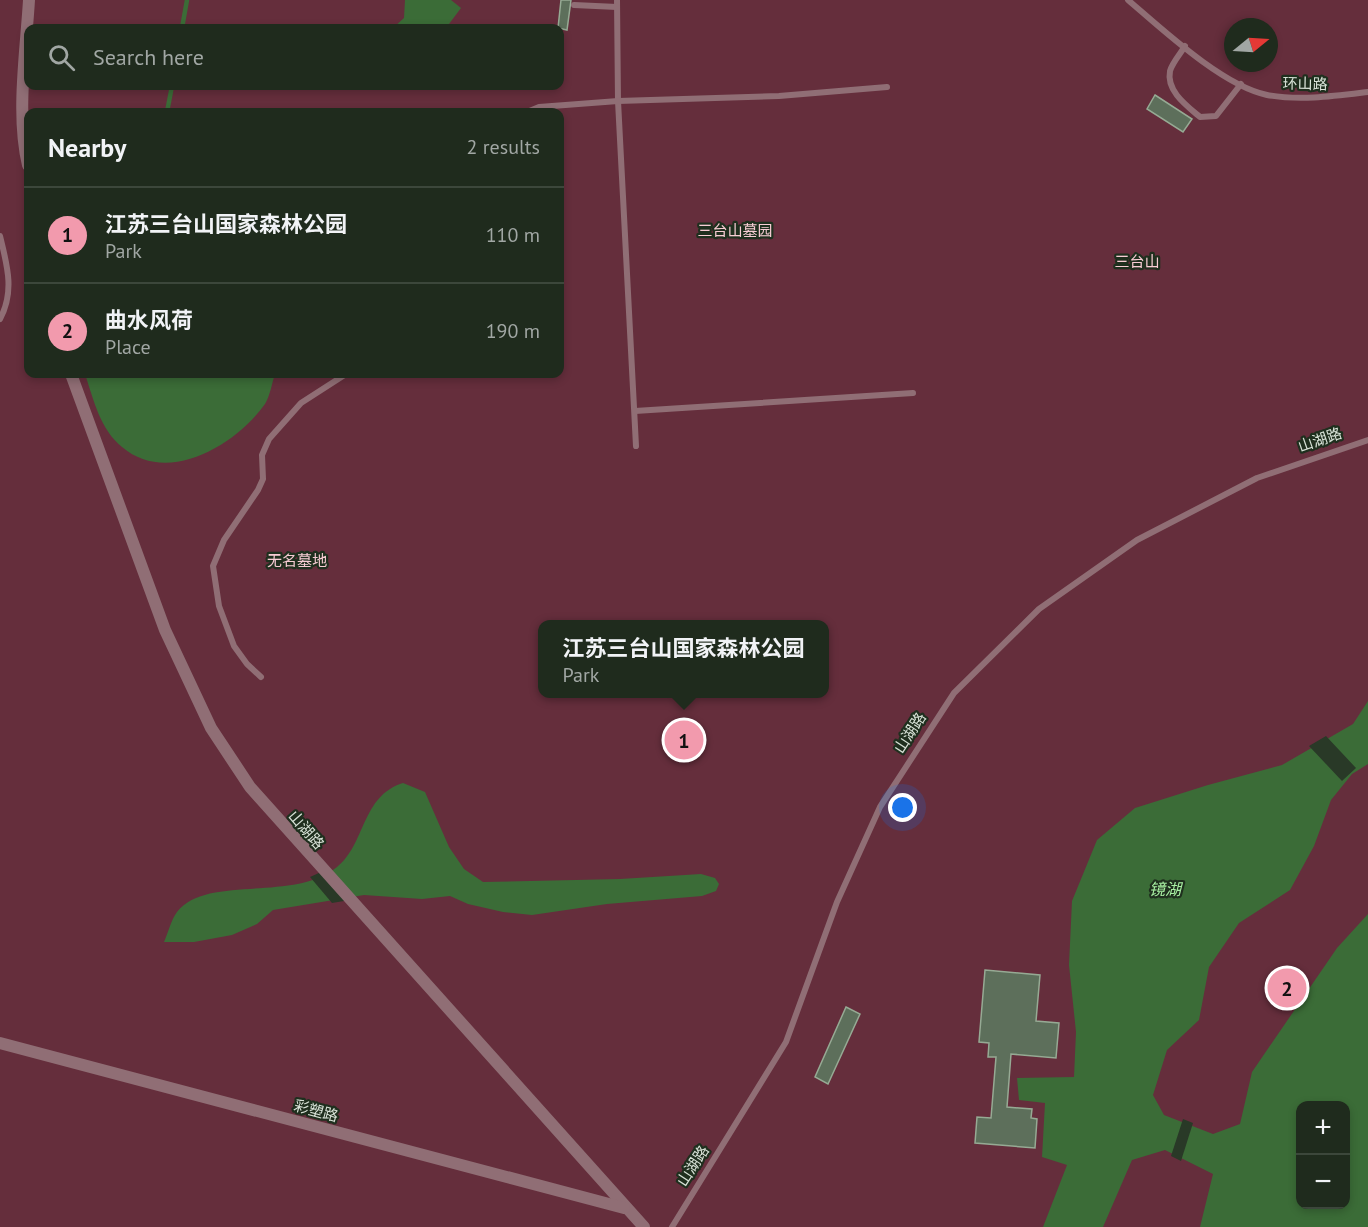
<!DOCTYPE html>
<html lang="en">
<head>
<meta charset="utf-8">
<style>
  :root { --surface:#1f2b1d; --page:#2c372a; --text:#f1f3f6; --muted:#a1a7a4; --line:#3c473b; --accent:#f29aad }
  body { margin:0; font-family:"PT Sans","Noto Sans SC",sans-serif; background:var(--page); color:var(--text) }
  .controls { position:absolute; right:18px; bottom:18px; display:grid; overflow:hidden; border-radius:12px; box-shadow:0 3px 9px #0003 }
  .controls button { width:54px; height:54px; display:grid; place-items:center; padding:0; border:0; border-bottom:2px solid var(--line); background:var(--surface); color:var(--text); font:30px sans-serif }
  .compass { position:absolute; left:1224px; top:18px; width:54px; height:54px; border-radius:50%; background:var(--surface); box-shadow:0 3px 9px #0003; rotate:72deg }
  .you { position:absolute; left:903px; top:808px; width:21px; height:21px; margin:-15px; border:4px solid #fff; border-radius:50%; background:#1a73e8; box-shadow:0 0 0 9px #1a73e833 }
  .badge { display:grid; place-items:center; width:39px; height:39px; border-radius:50%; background:var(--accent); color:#111; font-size:20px; font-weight:700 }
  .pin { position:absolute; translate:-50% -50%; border:3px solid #fff; box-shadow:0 2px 6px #0006 }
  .popup { position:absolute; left:538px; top:620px; width:291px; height:78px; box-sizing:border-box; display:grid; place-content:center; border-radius:12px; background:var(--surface); filter:drop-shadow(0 2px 4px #0005); font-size:20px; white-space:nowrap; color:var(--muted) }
  .popup b { font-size:22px; color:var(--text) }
  .popup::after { content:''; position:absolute; left:50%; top:100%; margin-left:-12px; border:12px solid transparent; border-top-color:var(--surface) }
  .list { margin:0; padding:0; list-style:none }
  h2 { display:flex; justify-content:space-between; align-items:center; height:78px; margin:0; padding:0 24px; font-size:26px }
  h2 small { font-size:20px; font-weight:400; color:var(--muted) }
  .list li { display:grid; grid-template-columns:39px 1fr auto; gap:18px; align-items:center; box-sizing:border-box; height:96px; padding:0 24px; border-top:2px solid var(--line) }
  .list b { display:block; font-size:22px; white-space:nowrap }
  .list p { margin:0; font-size:20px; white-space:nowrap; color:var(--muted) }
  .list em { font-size:20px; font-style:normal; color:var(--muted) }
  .icon { flex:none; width:33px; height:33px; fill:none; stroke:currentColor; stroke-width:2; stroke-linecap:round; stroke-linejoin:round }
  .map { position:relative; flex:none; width:1368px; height:1227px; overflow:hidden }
  .search { position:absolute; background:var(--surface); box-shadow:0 3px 9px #0003; left:24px; top:24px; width:540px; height:66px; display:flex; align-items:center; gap:15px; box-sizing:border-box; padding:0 21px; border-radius:12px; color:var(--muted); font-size:22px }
  .panel { position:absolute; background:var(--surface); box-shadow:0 3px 9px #0003; left:24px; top:108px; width:540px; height:270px; border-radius:12px }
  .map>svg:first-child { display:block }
</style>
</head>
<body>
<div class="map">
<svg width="1368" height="1227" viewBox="0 0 1368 1227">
  <rect width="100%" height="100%" fill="#293927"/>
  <!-- green -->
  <path fill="#652e3c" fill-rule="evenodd" d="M0,0h1368v1227h-1368zM1233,27h36v36h-36zM28,28h532v58h-532zM28,112h532v262h-532zM543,624h282v70h-282zM1300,1106h46v98h-46z"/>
  <!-- water -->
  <g fill="#3b6c37" fill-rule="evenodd">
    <path d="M405,0h46l10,8 -15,20h-53l11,-10z"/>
    <path d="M85,374h190c-3,9 -5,22 -10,30 -29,41 -97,82 -143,43 -22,-18 -28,-46 -37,-73z"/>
    <path d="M1368,701v63l-16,10 -21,26 -17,46 -24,44 -51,33 -30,44 -10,53 -32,30 -14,45 11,20 49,19 27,-10 12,-52 85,-124 31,-34v313h-168l13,-53 -48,-24 -33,10 -29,67h-60l24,-62 -25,-8 3,-54 -26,-3 -2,-22 57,-1 2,-45 -7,-67 3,-64 25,-61 38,-32 73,-23 74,-20 71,-41zM1300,1106h46v98h-46z"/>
    <path d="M403,783l22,9 24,55 15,22 19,13 137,-3 81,-5 14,4 4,6 -3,7 -14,5 -95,8 -75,11 -29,-3 -35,-8 -18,-8 -28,3 -58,-4 -91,15 -16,14 -25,11 -38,7h-30c4,-9 7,-22 13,-30 29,-38 117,-9 160,-45 29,-23 24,-71 66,-84z"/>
  </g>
  <!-- pier -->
  <g fill="#293927">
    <path d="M1326,736l30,32 -14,13 -33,-35z"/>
    <path d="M330,868l26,31 -24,4 -22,-26z"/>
    <path d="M1183,1119l10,4 -12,38 -10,-5z"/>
  </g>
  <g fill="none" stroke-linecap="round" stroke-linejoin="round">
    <!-- stream -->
    <g stroke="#3b6c37" stroke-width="4.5">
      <path d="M182,28l5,-28"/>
      <path d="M167,112l5,-26"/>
    </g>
  </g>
  <!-- building -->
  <g fill="#5d6f5b" stroke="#96aa94" stroke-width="1.5">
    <path d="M561,0h10l-4,30 -9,-2z"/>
    <path d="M1155,95l37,24 -9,13 -36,-23z"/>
    <path d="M985,970l55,5 -4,46 23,2 -3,35 -45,-4 -4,53 25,2 -1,9 6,1 -2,29 -60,-5 2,-26 14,1 5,-61h-8l1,-14 -10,-1z"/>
    <path d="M846,1007l14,7 -32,70 -13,-7z"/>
  </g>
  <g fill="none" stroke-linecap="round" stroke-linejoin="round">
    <!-- lane -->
    <g stroke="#906e75" stroke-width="6">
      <path d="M617,0l1,101 18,345"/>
      <path d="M1128,0c35,30 95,86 139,95 33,6 68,1 101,-3"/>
      <path d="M574,5l43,2"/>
      <path d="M1185,46c-4,7 -13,17 -15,25 -4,20 17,35 30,46l16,-1 25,-32"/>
      <path d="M527,112l12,-5 79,-6 161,-5 108,-9"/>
      <path d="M0,236c7,29 15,55 0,83"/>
      <path d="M635,411l278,-18"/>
      <path d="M261,677l-14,-13 -13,-18 -15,-40 -6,-40 11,-26 34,-50 5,-11 -1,-24 7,-16 32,-36 45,-29"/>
      <path d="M672,1227l114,-185 51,-140 43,-95 74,-114 85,-84 98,-69 120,-62 111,-38"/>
    </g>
    <!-- street -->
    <g stroke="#906e75" stroke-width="12">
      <path d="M28,165c-12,-50 -2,-114 1,-165"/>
      <path d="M71,374l94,256 46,98 39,59 394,440"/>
      <path d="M0,1043l624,165"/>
    </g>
  </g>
  <g text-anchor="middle" stroke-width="4.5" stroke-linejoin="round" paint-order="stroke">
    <!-- street labels -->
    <g font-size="15" fill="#d9e3d8" stroke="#1f2f1e">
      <text transform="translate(1305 84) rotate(1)" y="5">环山路</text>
      <text transform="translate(1320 440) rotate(-19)" y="5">山湖路</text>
      <text transform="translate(910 733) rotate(-57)" y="5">山湖路</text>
      <text transform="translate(306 830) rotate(49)" y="5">山湖路</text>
      <text transform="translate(316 1111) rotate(15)" y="5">彩塑路</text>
      <text transform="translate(693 1166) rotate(-57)" y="5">山湖路</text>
    </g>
    <!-- park labels -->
    <g font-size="15" fill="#f8ccd4" stroke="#1f2f1e">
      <text x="735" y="236">三台山墓园</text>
      <text x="1137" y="267">三台山</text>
      <text x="297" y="566">无名墓地</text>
    </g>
    <!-- water labels -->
    <g font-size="16" font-style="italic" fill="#a9f1a3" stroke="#1f2f1e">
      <text x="1165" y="895">镜湖</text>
    </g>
  </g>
</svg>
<div class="controls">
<button>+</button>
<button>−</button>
</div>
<svg class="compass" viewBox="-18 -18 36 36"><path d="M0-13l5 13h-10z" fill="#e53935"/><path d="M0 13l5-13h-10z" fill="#a1a7a4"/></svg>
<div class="you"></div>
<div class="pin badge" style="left:684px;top:740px">1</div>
<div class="popup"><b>江苏三台山国家森林公园</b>Park</div>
<div class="pin badge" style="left:1287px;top:988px">2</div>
<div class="search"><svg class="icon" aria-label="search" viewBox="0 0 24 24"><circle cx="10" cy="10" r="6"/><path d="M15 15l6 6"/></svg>Search here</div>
<section class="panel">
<h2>Nearby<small>2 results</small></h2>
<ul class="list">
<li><span class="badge">1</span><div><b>江苏三台山国家森林公园</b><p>Park</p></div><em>110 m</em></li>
<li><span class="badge">2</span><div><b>曲水风荷</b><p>Place</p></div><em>190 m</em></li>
</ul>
</section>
</div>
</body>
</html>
